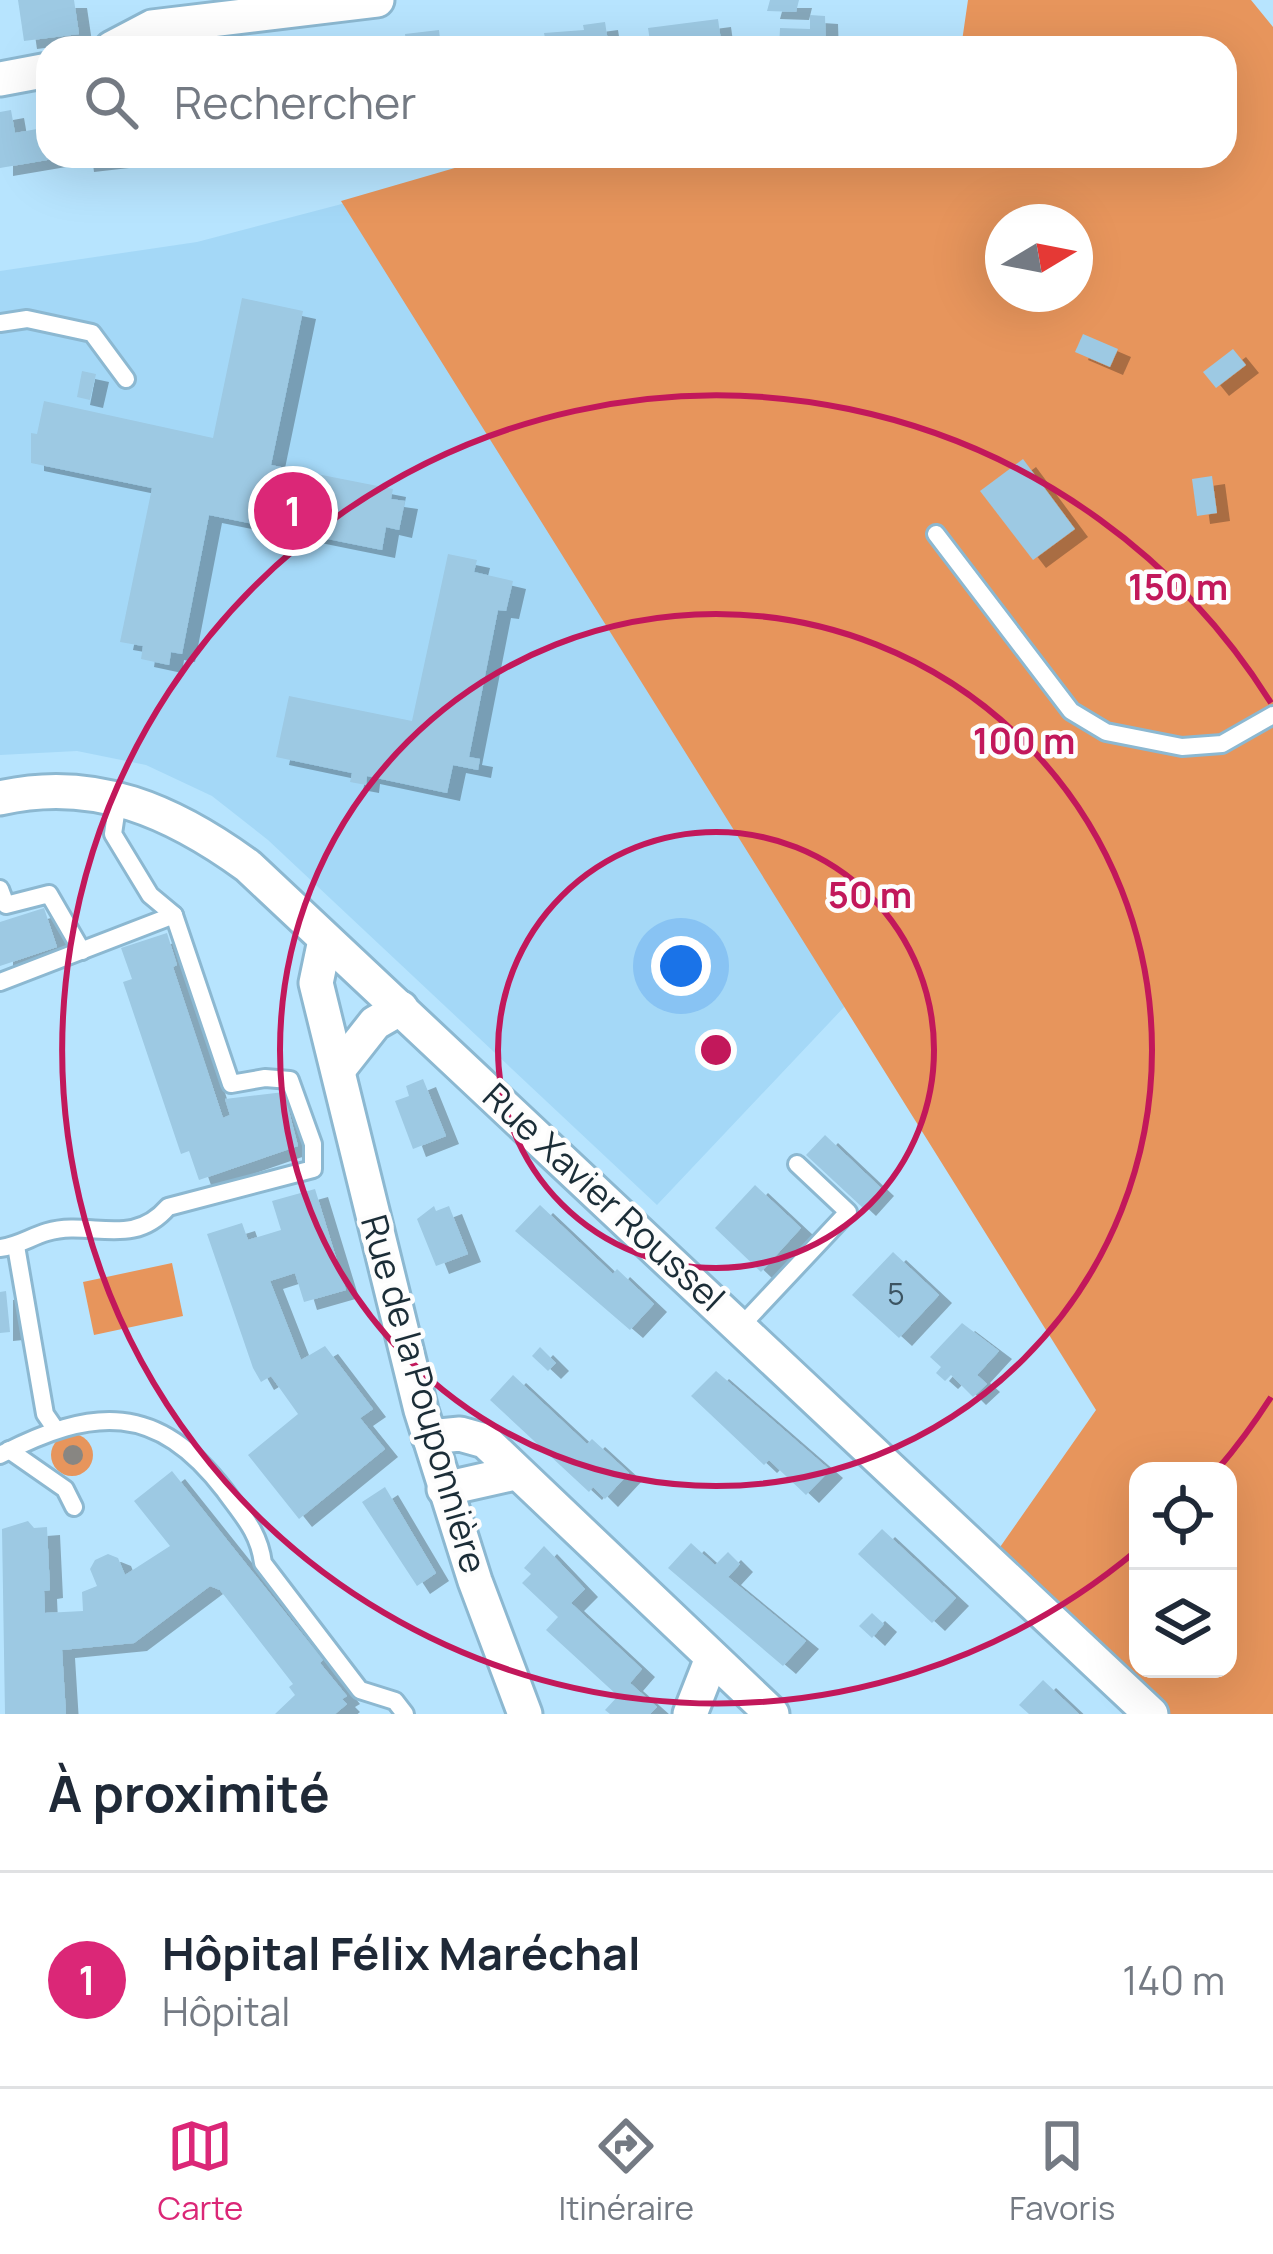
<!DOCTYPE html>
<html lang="fr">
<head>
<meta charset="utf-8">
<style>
  :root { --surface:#fff; --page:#f2f2f3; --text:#1f2937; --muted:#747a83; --line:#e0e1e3; --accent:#db2777 }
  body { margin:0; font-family:Manrope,sans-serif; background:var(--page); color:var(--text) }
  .controls { position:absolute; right:36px; bottom:36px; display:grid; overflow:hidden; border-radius:24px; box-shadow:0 12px 48px #0002 }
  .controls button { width:108px; height:108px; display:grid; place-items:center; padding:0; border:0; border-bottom:3px solid var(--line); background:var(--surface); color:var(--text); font:60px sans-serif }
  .compass { position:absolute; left:985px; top:204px; width:108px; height:108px; border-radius:50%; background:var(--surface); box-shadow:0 12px 48px #0002; rotate:80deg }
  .you { position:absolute; left:681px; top:966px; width:42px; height:42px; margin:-30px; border:9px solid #fff; border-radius:50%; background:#1a73e8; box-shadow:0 0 0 18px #1a73e833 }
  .badge { display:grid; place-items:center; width:78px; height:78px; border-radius:50%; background:var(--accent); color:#fff; font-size:39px; font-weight:700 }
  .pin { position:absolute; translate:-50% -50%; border:6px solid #fff; box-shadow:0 3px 12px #0006 }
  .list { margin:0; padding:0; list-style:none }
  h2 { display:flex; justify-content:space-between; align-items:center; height:156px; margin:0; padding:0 48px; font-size:51px }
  h2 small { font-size:39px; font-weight:400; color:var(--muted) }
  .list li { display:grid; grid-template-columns:78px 1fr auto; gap:36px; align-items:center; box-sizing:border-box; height:216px; padding:0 48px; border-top:3px solid var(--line) }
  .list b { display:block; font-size:45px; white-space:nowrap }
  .list p { margin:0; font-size:39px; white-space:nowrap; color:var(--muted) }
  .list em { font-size:39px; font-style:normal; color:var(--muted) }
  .icon { flex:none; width:66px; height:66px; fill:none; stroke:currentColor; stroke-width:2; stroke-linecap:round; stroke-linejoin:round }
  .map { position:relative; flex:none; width:1273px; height:1714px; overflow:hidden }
  .search { position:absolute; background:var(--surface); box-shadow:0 12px 48px #0002; left:36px; right:36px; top:36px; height:132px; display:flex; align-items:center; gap:30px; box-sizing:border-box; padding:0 42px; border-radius:36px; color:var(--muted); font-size:45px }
  .sheet { height:372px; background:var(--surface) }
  nav { display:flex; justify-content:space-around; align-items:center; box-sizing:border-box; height:168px; border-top:3px solid var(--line); background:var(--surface); font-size:33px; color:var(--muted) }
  nav a { display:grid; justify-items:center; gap:6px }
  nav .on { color:var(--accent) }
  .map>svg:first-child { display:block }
</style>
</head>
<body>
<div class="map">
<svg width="1273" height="1714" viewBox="0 0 1273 1714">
  <defs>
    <filter id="shadow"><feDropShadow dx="13" dy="8" stdDeviation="0" flood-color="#0004"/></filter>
  </defs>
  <rect width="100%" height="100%" fill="#b7e4fe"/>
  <!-- built -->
  <path fill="#a4d8f7" d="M399,189l465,797 -207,219 -389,-365 -56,-44 -66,-31 -69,-14 -77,4v-484l197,-29z"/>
  <!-- green -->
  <g fill="#e7955c" fill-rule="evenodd">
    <path d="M968,0h283l22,27v1687h-122l-160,-154 105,-150 -755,-1209 155,-45h729v-108h-264zM1003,222h72v72h-72zM1138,1471h90v198h-90z"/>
    <path d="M172,1263l11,53 -89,19 -11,-53z"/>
    <circle cx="72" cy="1455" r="21"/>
  </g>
  <!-- building -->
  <g fill="#9dc9e3" filter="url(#shadow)">
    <path d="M18,0h56l5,34 -55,7z"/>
    <path d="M770,0h29l-3,12 -29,-1z"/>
    <path d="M810,15l15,1 1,32h-47l1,-20 30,1z"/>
    <path d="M718,19l4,29h-71l-3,-20z"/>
    <path d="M605,22l4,26h-62l-3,-15 40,-3 -1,-5z"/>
    <path d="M439,30l2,18h-34l-2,-14z"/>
    <path d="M11,110l4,23 33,-6v29l11,2 -59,10v-56z"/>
    <path d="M80,156h44l1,3 -44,5z"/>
    <path d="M242,298l61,13 -32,154 122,24 -2,10 14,2 -6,29 -13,-3 -4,23 -173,-35 -27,139 -11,-2 -2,13 -28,-6 2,-13 -23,-4 32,-154 -121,-25v-30l6,1 7,-33 169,37z"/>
    <path d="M1083,334l35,15 -8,18 -35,-15z"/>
    <path d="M1233,349l13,16 -30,23 -13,-16z"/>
    <path d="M82,371l14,3 -6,26 -13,-3z"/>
    <path d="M1023,459l52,70 -42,31 -53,-69z"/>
    <path d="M1212,476l5,37 -20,3 -5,-37z"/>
    <path d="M448,554l29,6 -3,12 39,9 -7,30 -8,-1 -29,147 11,2 -2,11 -25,-5 -6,28 -80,-17 -1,9 -16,-3 2,-9 -76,-16 13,-61 123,25z"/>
    <path d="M44,908l13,39 -57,19v-44z"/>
    <path d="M167,933l10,32 -4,2 50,151 7,-3 -5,-16 59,-7 14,54 -99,34 -10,-29 -8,3 -58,-172 9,-3 -11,-31z"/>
    <path d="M423,1079l23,57 -33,13 -18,-48 14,-5 -3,-10z"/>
    <path d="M825,1135l56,53 -18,20 -57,-53z"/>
    <path d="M755,1185l46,43 -40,44 -46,-44z"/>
    <path d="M315,1189l31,101 -42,12 -9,-29 -25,8 31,79 24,-14 48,63 -13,9 25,31 -86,70 -51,-64 50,-41 -27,-38 -10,6 -8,-14 -46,-134 35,-11 6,17 33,-10 -9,-29z"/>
    <path d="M540,1205l73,69 4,-5 37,35 -24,26 -115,-99z"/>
    <path d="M434,1206l2,5 13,-5 19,48 -32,12 -19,-47z"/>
    <path d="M893,1252l46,43 -40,43 -47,-43z"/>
    <path d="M6,1291l4,41 -10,1v-41z"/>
    <path d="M962,1323l37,28 -22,24 10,9 -14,13 -22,-22 -6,6 -9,-8 5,-6 -11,-10z"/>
    <path d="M540,1347l16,16 -8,8 -16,-15z"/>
    <path d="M716,1371l114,99 -24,25 -37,-35 -5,5 -73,-69z"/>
    <path d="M513,1375l74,69 5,-5 37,34 -24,26 -12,-12 -4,5 -99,-92z"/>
    <path d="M172,1471l151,189 -3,3 27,33 -5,3 5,5 -12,10h-60l20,-19 -6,-8 4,-3 -73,-94 -10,-4 -76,57 -72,7 4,64h-61l-3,-185 26,-8 6,7 13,-1 3,63 -6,1 1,22 38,-2 -1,-19 15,-6 -7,-17 5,-9 13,-6 10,4 7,17 45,-29 -36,-45z"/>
    <path d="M385,1487l51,86 -19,13 -55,-84z"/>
    <path d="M882,1529l74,69 -24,25 -74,-69z"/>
    <path d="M691,1543l24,22 13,-13 12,12 -12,13 78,64 -23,25 -115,-98z"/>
    <path d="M544,1546l41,43 -14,14 71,66 -12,14 27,24 -7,7h-40l-5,-4 13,-14 -72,-66 12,-13 -36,-34 9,-9 -7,-6z"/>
    <path d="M872,1613l12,11 -12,14 -13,-12z"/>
    <path d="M1043,1680l36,34h-50l-10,-9z"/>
  </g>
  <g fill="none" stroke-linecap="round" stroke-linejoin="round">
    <!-- service casing -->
    <g stroke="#8cb8d1" stroke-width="22">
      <g id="service">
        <path d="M0,323l27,-4 65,14 34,46"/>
        <path d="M936,534l135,177 35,21 76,15 40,-3 51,-29"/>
        <path d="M0,889l6,16 43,-11 33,57"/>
        <path d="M0,982l174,-67"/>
        <path d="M16,1246l29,168 9,13"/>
        <path d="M0,1248c18,-2 30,-11 47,-16 43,-13 85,17 121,-25l145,-38v-25l-23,-64 -25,-2 -34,6 -57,-169 -24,-20 -37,-61 5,-34"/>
        <path d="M741,1326l107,-114 -51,-48"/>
        <path d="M9,1450l56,39 9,18"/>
        <path d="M0,1455c93,-48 157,-53 225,36 18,25 34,41 38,72l97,127 35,11 10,13"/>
      </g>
    </g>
    <!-- minor casing -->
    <g stroke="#8cb8d1" stroke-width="39">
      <g id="minor">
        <path d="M112,48l40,-21 225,-27"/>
        <path d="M0,79l48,-9"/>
        <path d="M0,798c95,-22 174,14 248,68l903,848"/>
        <path d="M325,940l-9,43 105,427 54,171 50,133"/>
        <path d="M338,1070l37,-47 26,-15"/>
        <path d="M429,1437l31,-3 25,7 287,273"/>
        <path d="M444,1489l71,-16"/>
        <path d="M690,1714l22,-56"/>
      </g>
    </g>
    <!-- service -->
    <use href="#service" stroke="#fff" stroke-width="16"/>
    <!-- minor -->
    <use href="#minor" stroke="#fff" stroke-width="33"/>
  </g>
  <!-- trees -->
  <circle fill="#888682" cx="73" cy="1455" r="10"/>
  <!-- distance rings -->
  <g fill="none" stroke="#c2185b" stroke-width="6">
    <circle cx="716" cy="1050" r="218"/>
    <circle cx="716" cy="1050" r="436"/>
    <path d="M1271 1397A654 654 0 0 1 1217 1470M1136 1551A654 654 0 1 1 1271 703"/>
  </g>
  <g text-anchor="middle" stroke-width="9" stroke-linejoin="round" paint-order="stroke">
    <!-- number labels -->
    <g font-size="30" fill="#3c5462">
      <text x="896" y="1305">5</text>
    </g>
    <!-- street labels -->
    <g font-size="36" fill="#1b2d37" stroke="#fdfdfd">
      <text transform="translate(604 1197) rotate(43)" y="13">Rue Xavier Roussel</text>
      <text transform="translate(424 1394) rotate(74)" y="13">Rue de la Pouponnière</text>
    </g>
  </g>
  <circle cx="716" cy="1050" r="18" fill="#c2185b" stroke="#fdfdfd" stroke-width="6"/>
  <g font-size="36" text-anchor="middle" font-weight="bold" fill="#c2185b" stroke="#fdfdfd" stroke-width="9" stroke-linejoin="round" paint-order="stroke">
    <text x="1178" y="600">150 m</text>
    <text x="1024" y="754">100 m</text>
    <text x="870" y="908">50 m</text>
  </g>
</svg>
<div class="controls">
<button><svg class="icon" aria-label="locate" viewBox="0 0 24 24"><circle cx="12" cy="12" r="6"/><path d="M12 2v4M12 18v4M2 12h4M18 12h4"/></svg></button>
<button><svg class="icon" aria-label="layers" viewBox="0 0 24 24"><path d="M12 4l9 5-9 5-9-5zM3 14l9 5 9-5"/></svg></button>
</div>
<svg class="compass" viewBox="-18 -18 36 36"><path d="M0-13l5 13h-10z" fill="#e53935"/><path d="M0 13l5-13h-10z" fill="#747a83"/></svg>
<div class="you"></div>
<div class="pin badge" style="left:293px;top:511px">1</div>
<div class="search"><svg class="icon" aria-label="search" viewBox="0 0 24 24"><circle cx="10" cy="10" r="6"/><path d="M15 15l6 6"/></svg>Rechercher</div>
</div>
<section class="sheet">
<h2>À proximité<small></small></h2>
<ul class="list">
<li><span class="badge">1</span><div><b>Hôpital Félix Maréchal</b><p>Hôpital</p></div><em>140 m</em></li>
</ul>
</section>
<nav>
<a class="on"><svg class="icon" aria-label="map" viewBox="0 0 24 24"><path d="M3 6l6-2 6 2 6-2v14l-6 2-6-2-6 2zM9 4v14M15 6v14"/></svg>Carte</a>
<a><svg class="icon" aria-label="directions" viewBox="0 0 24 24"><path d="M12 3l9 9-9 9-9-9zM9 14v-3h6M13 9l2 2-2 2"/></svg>Itinéraire</a>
<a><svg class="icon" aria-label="saved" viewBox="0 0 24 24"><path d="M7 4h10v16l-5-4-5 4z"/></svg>Favoris</a>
</nav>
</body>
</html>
